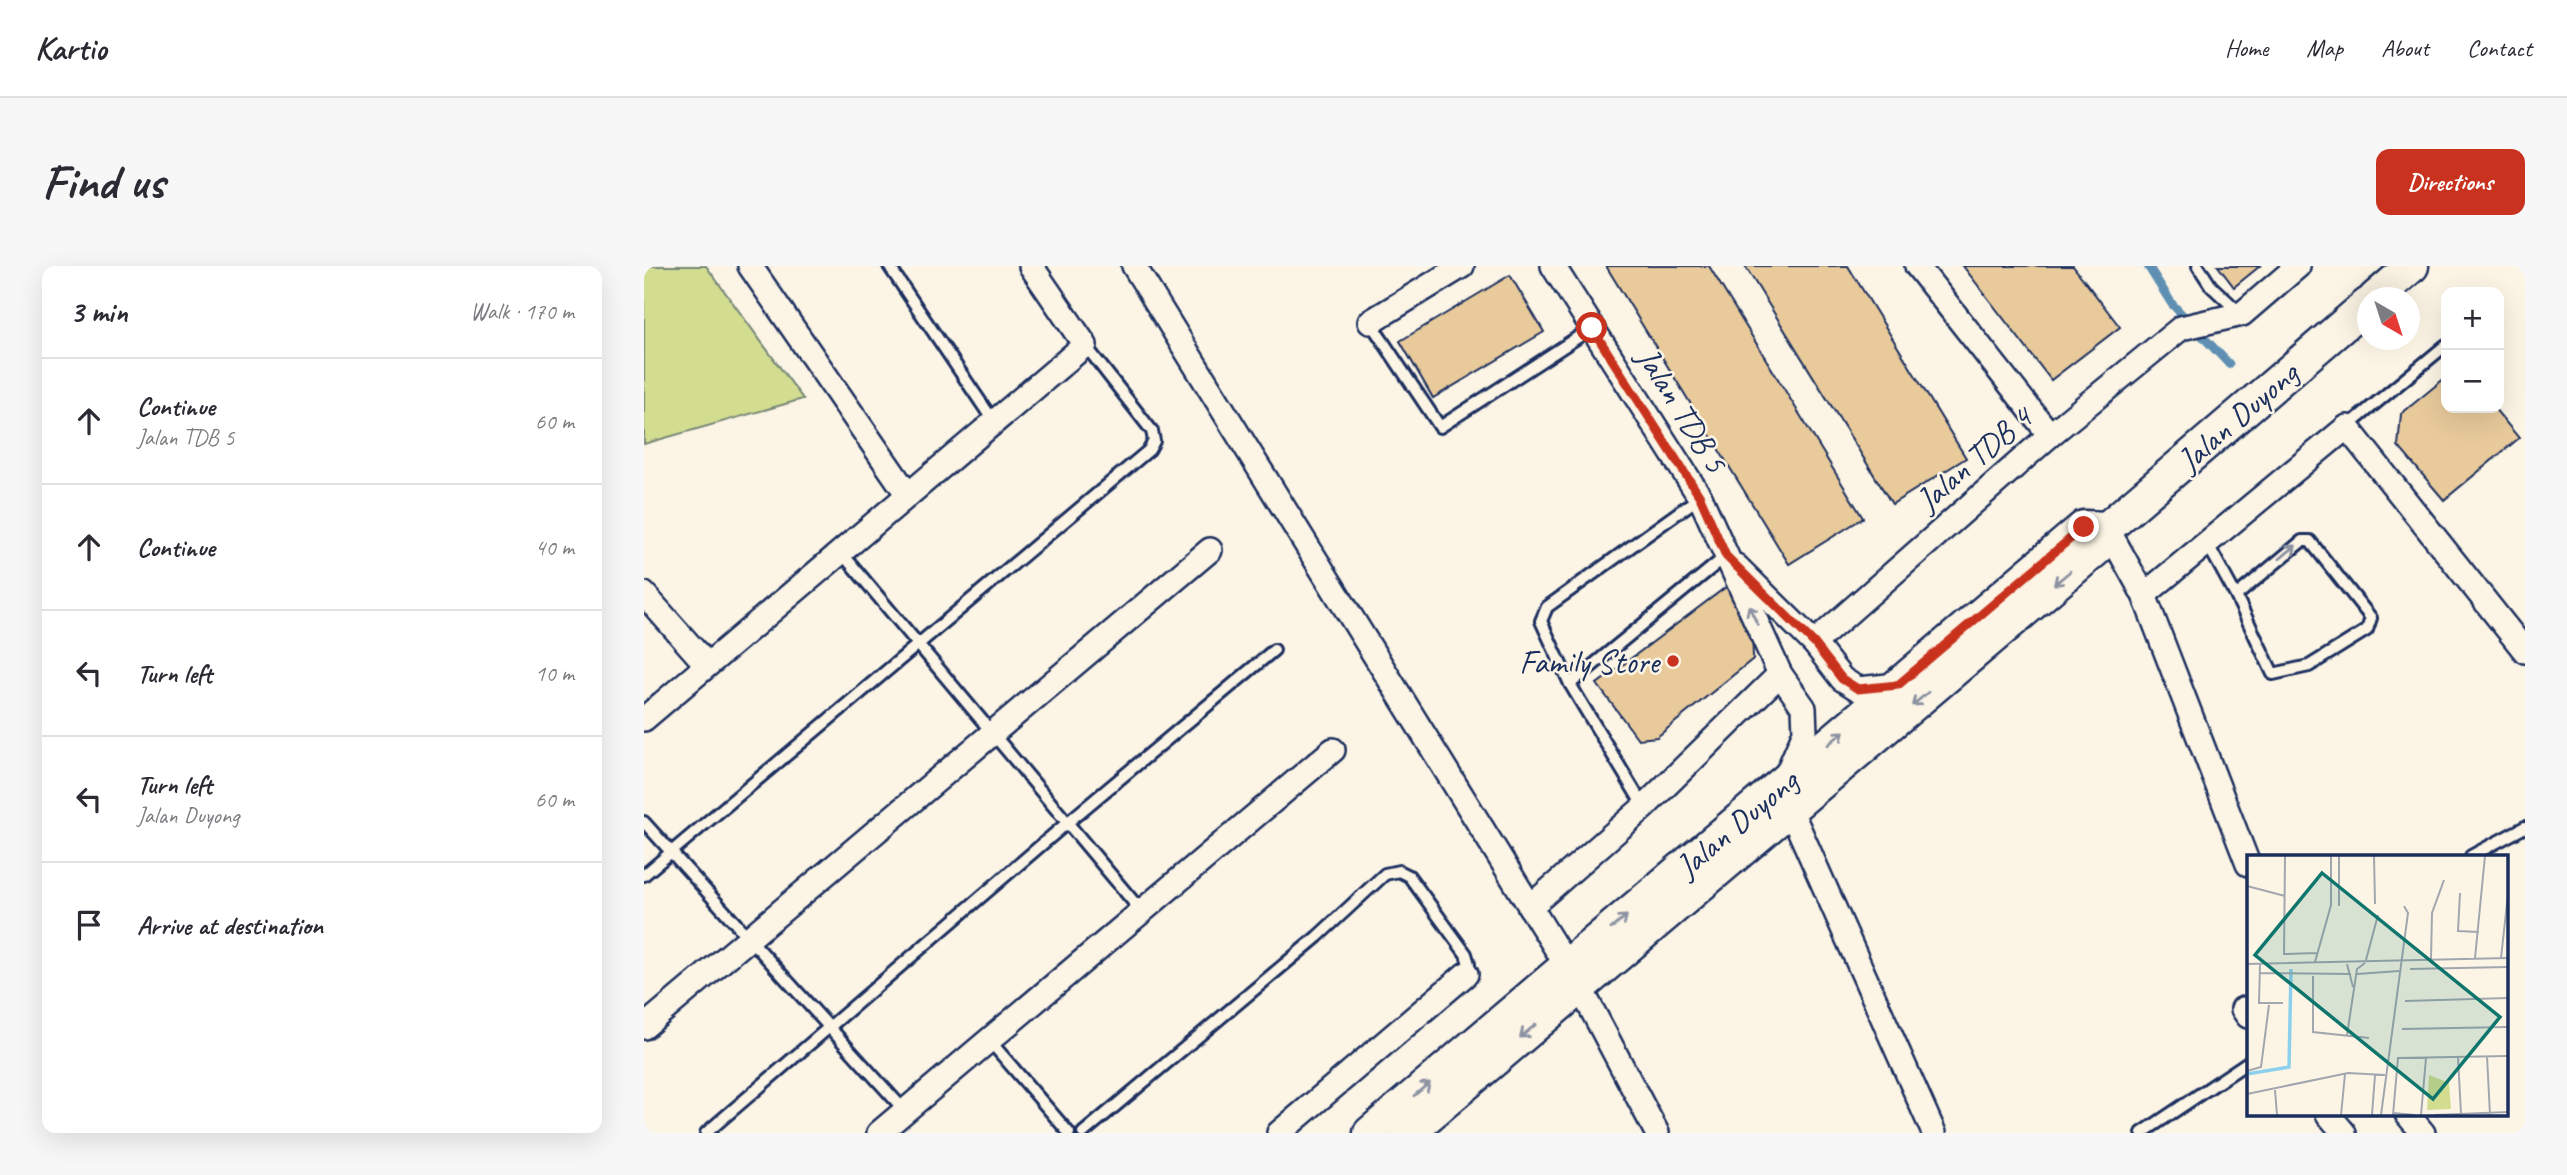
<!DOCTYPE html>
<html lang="en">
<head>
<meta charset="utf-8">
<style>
  :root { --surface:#fff; --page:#f7f7f7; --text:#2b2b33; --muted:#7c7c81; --line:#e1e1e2; --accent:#c8321e }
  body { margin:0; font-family:Caveat,sans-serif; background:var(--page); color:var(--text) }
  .controls { position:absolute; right:21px; top:21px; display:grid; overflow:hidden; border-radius:14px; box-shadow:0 7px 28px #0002 }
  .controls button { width:63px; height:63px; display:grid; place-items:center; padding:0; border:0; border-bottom:2px solid var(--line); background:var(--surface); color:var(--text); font:35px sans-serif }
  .compass { position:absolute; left:1713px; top:21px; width:63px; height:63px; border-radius:50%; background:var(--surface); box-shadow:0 7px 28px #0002; rotate:141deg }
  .stop { position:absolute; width:21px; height:21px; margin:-16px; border:5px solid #c8321e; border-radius:50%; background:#fff }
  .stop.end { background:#c8321e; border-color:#fff; box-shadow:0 2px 7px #0008 }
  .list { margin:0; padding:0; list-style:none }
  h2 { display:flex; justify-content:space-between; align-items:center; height:91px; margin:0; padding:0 28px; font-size:30px }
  h2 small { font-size:23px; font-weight:400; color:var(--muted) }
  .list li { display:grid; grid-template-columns:46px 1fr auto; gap:21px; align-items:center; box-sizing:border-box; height:126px; padding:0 28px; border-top:2px solid var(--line) }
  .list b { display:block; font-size:26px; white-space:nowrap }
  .list p { margin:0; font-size:23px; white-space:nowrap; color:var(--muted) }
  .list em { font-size:23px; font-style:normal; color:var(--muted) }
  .icon { flex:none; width:38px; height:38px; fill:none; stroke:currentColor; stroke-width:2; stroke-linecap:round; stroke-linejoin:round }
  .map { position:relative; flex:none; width:1881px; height:867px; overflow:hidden; border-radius:14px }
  header { display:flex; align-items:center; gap:42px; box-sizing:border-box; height:98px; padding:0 35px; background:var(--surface); border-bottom:2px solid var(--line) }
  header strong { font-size:33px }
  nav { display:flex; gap:38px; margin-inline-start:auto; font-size:24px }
  .intro { display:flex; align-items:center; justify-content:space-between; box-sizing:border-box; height:168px; padding:0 42px }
  h1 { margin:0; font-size:49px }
  .button { padding:18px 32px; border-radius:14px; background:var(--accent); color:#fff; font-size:24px; font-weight:700 }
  main { display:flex; gap:42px; padding:0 42px }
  aside { flex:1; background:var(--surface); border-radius:14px; box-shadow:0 7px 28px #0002 }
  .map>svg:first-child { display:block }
</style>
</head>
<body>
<header>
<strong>Kartio</strong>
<nav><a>Home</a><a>Map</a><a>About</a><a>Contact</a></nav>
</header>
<div class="intro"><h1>Find us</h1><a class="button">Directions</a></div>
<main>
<aside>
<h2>3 min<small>Walk · 170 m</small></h2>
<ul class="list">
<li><svg class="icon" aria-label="ahead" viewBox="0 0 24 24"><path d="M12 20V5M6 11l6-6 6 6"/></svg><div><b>Continue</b><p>Jalan TDB 5</p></div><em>60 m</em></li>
<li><svg class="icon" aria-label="ahead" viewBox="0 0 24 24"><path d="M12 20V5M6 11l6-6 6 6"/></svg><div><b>Continue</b></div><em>40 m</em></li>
<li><svg class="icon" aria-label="left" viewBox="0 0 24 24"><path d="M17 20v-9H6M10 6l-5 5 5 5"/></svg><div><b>Turn left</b></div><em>10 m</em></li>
<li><svg class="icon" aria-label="left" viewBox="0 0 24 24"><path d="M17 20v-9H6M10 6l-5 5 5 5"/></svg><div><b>Turn left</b><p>Jalan Duyong</p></div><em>60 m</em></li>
<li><svg class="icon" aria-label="arrive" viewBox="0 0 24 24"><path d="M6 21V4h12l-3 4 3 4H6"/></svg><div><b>Arrive at destination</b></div></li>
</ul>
</aside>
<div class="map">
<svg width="1881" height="867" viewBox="0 0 1881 867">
  <rect width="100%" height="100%" fill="#fcf5e5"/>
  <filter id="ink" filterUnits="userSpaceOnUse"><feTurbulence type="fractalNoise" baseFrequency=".0143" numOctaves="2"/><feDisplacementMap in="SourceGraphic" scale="14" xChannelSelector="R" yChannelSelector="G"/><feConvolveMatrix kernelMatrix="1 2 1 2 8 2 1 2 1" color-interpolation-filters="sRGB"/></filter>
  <g filter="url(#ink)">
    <!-- green -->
    <path fill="#d2dd90" stroke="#768677" stroke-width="2" d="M0,0h62l97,133 -159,45z"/>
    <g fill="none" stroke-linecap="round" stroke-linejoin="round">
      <!-- stream -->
      <path stroke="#5f90b4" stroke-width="9" d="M1504,0l24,38 57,60"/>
    </g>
    <!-- building -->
    <g fill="#e8ca9b" stroke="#1b2f5e" stroke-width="2">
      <path d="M962,0h103l154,252 -74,46z"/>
      <path d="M1101,0h103l118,192 -74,46z"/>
      <path d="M1319,0h110l47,61 -69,53z"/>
      <path d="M1574,0h42l-26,21z"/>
      <path d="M866,9l34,57 -111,66 -33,-57z"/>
      <path d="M1802,111v31h48l25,30 -75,62 -46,-54 3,-32z"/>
      <path d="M1082,321l26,35 1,37 -96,78 -19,2 -41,-55z"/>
    </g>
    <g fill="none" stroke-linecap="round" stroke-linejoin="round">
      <!-- lane casing -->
      <g stroke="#1b2f5e" stroke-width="16">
        <g id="lane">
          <path d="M245,0l105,156"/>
          <path d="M1554,0l13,20 29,27"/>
          <path d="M726,56l70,105 152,-99"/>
          <path d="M1703,161l99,-82"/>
          <path d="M1563,277l29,53 37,78 36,-8 58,-36 4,-12 -61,-77h-8l-66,55"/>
          <path d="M197,286l301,360"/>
          <path d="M926,418l156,-128"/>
          <path d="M1000,541l-74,-123 -29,-63 6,-14 153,-110"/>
          <path d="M0,556l261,289"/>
          <path d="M1827,590l54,-29"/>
          <path d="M0,609l505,-425 5,-9 -2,-10 -67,-86"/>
          <path d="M345,774l80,93"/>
          <path d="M62,867l361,-310 207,-173"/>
          <path d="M439,867l234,-196 68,-63 14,-3 10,5 57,78 3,10 -3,10"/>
          <path d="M1498,867l106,-71"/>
        </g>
      </g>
      <!-- street casing -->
      <g stroke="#1b2f5e" stroke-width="28">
        <g id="street">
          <path d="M106,0l158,229"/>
          <path d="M490,0l446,721 77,146"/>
          <path d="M909,0l147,231 80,177 24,34 1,24 -19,44"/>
          <path d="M1273,0l133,169"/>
          <path d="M726,56l92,-56"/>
          <path d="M1463,262l37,67 104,269"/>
          <path d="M1092,300l78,77 28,36 16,10 40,-4"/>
          <path d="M0,328l63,71"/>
          <path d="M1500,329l203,-168 178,224"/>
          <path d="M1170,377l236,-208 131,-107 61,-14 56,-48"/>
          <path d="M0,453l441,-374 -54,-79"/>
          <path d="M1146,543l144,324"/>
          <path d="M886,641l114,-100 136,-133"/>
          <path d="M1599,743l5,7"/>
          <path d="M0,761l566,-477"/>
          <path d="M1684,848l16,19"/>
          <path d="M1763,848l16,19"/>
          <path d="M235,867l454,-383"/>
          <path d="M635,867l187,-159"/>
        </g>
      </g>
      <!-- secondary casing -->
      <g stroke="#1b2f5e" stroke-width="37">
        <g id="secondary">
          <path d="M1731,32l37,-32"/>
          <path d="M726,867l714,-606 23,1"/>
          <path d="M764,867l690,-585 9,-20 261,-224"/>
        </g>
      </g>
      <!-- lane -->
      <use href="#lane" stroke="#fcf5e5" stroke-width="10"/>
      <!-- street -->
      <use href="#street" stroke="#fcf5e5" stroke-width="23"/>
      <!-- secondary -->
      <use href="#secondary" stroke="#fcf5e5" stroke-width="32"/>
    </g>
    <!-- one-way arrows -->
    <defs><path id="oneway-shaft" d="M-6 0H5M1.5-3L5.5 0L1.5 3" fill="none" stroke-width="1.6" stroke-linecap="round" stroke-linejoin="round" transform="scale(1.75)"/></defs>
    <g stroke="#8c92a2">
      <use href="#oneway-shaft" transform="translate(1644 286) rotate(-40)"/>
      <use href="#oneway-shaft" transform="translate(1418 312) rotate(140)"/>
      <use href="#oneway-shaft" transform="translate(1109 349) rotate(-115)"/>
      <use href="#oneway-shaft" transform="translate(1276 433) rotate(140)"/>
      <use href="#oneway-shaft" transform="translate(1192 472) rotate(-40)"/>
      <use href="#oneway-shaft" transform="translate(975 656) rotate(-40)"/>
      <use href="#oneway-shaft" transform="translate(884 765) rotate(140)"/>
      <use href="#oneway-shaft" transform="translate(778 823) rotate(-40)"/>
    </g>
  </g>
  <g fill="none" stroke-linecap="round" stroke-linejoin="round" filter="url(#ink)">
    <!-- route -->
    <path stroke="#c8321e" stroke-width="9" d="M948,62l108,169 26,59 88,87 28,36 16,10 40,-4 186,-158"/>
  </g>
  <!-- markers -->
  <circle fill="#c8321e" stroke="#fcf5e5" stroke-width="2.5" cx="1029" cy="395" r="7"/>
  <g text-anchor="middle" stroke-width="5" stroke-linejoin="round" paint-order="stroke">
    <!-- street labels -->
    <g font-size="33" fill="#1b2f5e" stroke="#fcf5e5">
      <text transform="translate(1039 143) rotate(58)" y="12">Jalan TDB 5</text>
      <text transform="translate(1593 150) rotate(-41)" y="12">Jalan Duyong</text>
      <text transform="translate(1329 192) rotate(-41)" y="12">Jalan TDB 4</text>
      <text transform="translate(1092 557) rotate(-40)" y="12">Jalan Duyong</text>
    </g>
    <!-- poi labels -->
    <g font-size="33" fill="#1b2f5e" stroke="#fcf5e5" text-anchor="end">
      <text x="1015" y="407">Family Store</text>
    </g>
  </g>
  <!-- overview -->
  <g transform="translate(1603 589)">
    <rect width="261" height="261" fill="#fcf5e5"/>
    <path d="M182,220l20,8 2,26 -24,1z" fill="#d2dd90"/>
    <path fill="none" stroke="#8dd0ee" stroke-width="3.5" d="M0,219l42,-7 2,-98"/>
    <path fill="none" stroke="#a2a6af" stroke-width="2" d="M38,1l-1,98 33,-1M92,1v50M127,1l1,48M0,31l38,10M213,38l-2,38 21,1M228,103l10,-102M254,103l7,-64M184,104l1,-46 12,-33M119,105l12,-45M68,107l16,-57v-49M0,109l261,-6M13,109l-1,39h24M100,109l6,23M163,114l98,-2M13,118l91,1M110,119l42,-3M66,121v56l56,6M158,146l103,-3M155,174l106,-2M100,180l10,-66 8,-6M240,201l3,59M211,202l3,57M0,216l14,-4 8,-62M28,235l2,25M0,239l101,-21 37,2M146,258l22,2M94,260l4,-41M125,260l3,-40M134,260l27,-202 -4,-7M146,260l5,-57 110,-2M174,260l5,-57M187,260l74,-3"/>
    <path fill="#0f766e" fill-opacity="0.15" stroke="#0f766e" stroke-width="3.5" d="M75,18l178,144 -67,82 -178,-144z"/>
    <rect width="261" height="261" fill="none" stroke="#1b2f5e" stroke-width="3.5"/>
  </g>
</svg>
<div class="controls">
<button>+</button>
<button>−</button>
</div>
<svg class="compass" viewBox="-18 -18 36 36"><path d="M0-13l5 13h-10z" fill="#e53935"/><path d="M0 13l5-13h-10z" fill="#7c7c81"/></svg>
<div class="stop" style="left:948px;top:62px"></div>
<div class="stop end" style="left:1440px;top:261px"></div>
</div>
</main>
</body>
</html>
